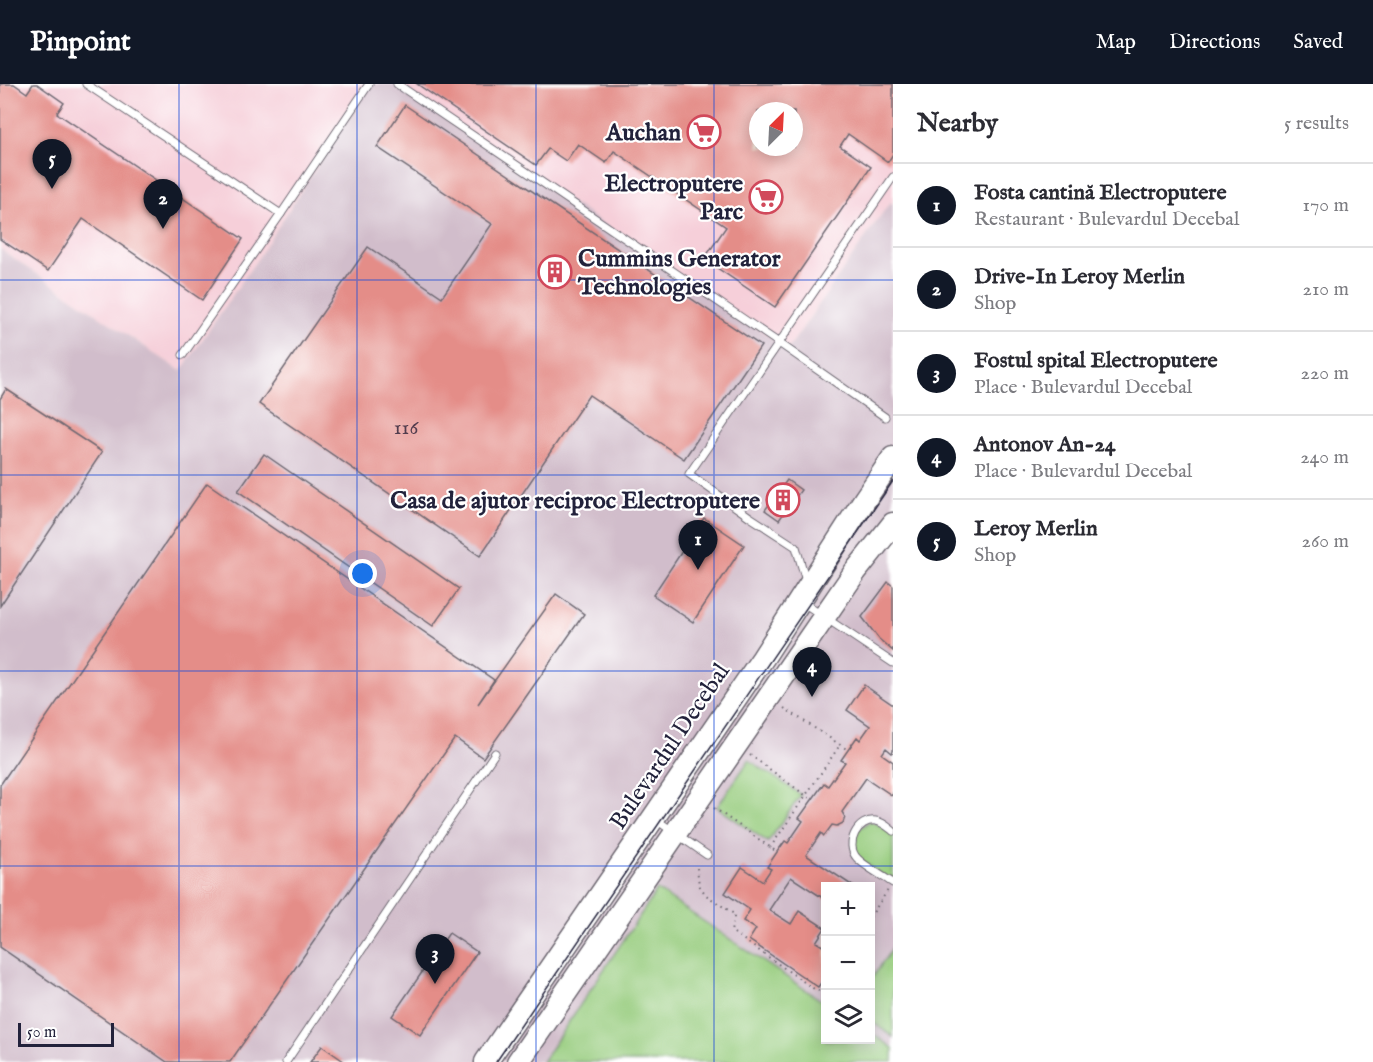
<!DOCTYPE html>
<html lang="en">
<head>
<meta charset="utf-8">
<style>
  :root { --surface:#fff; --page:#f7f7f7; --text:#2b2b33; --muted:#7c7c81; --line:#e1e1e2; --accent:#111827 }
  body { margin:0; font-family:"IM FELL English",serif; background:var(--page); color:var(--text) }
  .controls { position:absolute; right:18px; bottom:18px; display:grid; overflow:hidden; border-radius:0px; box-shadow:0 3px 15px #0003 }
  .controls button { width:54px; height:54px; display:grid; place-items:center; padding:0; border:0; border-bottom:2px solid var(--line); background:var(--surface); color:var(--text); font:30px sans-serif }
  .compass { position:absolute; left:749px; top:18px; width:54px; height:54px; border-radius:50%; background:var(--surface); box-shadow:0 3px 15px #0003; rotate:24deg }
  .scale { position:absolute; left:18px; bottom:15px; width:96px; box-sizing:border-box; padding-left:6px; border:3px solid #22223b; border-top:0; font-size:16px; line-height:21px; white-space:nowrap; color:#22223b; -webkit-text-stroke:4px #fff; paint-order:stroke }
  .you { position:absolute; left:363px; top:490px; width:21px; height:21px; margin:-15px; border:4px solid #fff; border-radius:50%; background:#1a73e8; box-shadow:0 0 0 9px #1a73e833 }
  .badge { display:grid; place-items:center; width:39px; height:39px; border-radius:50%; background:var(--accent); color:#fff; font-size:20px; font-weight:700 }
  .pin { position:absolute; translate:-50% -50px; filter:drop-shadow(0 2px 3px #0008) }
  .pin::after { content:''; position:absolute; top:32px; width:21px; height:18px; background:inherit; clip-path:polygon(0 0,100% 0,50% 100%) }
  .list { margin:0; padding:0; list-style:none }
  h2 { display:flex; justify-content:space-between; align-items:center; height:78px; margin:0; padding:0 24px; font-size:26px }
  h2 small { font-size:20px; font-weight:400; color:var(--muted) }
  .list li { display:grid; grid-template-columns:39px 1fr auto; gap:18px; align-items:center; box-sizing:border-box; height:84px; padding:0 24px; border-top:2px solid var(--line) }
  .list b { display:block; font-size:22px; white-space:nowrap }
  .list p { margin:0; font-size:20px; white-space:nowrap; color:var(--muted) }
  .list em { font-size:20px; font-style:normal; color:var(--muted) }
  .icon { flex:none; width:33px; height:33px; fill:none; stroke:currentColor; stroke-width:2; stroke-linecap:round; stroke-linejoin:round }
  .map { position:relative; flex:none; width:893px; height:978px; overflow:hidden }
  header { display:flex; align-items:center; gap:36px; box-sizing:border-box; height:84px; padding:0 30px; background:var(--accent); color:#fff }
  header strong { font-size:28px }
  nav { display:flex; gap:33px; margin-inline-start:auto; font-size:21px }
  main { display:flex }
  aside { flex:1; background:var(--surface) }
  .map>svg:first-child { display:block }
</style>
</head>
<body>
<header>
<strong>Pinpoint</strong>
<nav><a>Map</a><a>Directions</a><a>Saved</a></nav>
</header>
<main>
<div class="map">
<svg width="893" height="978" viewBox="0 0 893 978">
  <rect width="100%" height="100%" fill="#fff"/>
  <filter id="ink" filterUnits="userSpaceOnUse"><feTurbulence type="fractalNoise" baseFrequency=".0167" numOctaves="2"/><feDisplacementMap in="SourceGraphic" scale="12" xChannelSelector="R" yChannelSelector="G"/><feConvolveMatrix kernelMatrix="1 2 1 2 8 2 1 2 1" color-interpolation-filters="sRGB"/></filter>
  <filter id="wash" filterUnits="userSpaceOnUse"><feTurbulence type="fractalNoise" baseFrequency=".008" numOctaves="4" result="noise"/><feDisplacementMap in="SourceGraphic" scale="24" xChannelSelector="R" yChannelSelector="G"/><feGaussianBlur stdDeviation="1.35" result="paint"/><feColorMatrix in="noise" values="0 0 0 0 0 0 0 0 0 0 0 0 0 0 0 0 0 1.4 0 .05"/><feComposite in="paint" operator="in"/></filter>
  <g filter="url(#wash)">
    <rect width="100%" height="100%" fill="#f7e8d4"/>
    <!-- built -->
    <g fill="#f6cfd9" fill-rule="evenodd">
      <path d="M0,0h370l-112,174 -77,113 -181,-122z"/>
      <path d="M397,0h496v120l-3,-2 -102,147zM758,27h36v36h-36z"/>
    </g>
    <!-- industrial -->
    <path fill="#d1bdcb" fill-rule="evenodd" d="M370,0h27l391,265 102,-147 3,2v858h-893v-813l181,122 77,-113zM826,802h44v154h-44z"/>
    <!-- green -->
    <g fill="#97cc7e" stroke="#5c775c" stroke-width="1.5">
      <path d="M749,676l52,35 -33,47 -51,-35z"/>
      <path d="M870,737l23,10v52l-36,-25c-6,-24 -6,-23 13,-37z"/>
      <path d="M657,806l168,113 1,37h44l1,-7 22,15v14h-351z"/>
      <path d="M893,863v90l-22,-16v-41z"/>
    </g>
    <g id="blocks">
      <!-- building -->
      <g fill="#e48d88" fill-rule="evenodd">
        <path d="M0,0h14l13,9 6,-9h4l27,19 -7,10 186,126 -41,61 -119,-81 -35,52 -48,-32z"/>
        <path d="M417,0h476v70l-5,8 -40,-28 -8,12 31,21 -96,140 -71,-48 22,-32 -112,-76 -8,12 -28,-19 -12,17 -18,-12 -12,16zM758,27h36v36h-36z"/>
        <path d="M405,21l356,241 -77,113 -95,-64 -109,161 -221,-152 109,-157 74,50 50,-73 -115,-77z"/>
        <path d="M6,305l96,63 -102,154v-207z"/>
        <path d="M264,370l195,135 -26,37 -195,-135z"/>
        <path d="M787,396l14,10 -22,30 -14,-10z"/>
        <path d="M207,399l287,197 -16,24 78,-110 28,20 -101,144 -28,-20 -225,324h-63l-167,-115v-162z"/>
        <path d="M704,434l40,27 -51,77 -40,-27z"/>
        <path d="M888,498l5,4v65l-14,-12 -17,-22z"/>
        <path d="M864,601l29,20v46l-1,2 -6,-5 -4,6 11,8v34l-27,-18 -24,34 3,5 -2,6 -6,3 -5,-1 -8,11 -3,-3 -15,22 47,31h-27v14l-35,-23 -22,33 22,14 8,-13 26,17 -9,14 10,6v28l-8,11 -69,-47 7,-11 -13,-8 7,-11 -25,-17 17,-26 21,14 8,-12 -4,-2 10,-15 8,-11 3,2 15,-22 -4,-3 13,-18 12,-17 4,3 17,-24 -4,-2 16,-23 3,3 10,-14 -23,-16z"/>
        <path d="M449,849l28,19 -57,83 -28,-19z"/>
        <path d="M322,962l23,16h-35z"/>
      </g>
    </g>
  </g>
  <g filter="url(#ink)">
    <use href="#blocks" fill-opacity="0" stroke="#6d6771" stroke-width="1.5"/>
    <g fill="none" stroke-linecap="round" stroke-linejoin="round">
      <!-- service casing -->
      <g stroke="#6d6771" stroke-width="9">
        <g id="service">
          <path d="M86,0l195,130"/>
          <path d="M397,0l382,259 106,74"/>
          <path d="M183,271l98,-141 88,-130"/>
          <path d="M806,497l-10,-34 -46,-30 -61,-43 204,-297"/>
          <path d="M802,518l91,61"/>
          <path d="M655,735l52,36"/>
          <path d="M893,747c-5,-4 -10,-9 -17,-10 -18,-3 -32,23 -19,37 6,7 27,19 36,25"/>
          <path d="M286,978l209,-309"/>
        </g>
      </g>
      <!-- primary casing -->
      <g stroke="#6d6771" stroke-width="25">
        <g id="primary">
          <path d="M486,978l277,-404 102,-159 28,-41"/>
          <path d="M518,978l337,-490 38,-48"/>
        </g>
      </g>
      <!-- path -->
      <g stroke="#6d6771" stroke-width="2" stroke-dasharray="1.5 4.5" stroke-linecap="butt">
        <path d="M784,624l64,42"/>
        <path d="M750,671l62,45"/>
        <path d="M714,724l63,44"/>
        <path d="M770,764l70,-103"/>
        <path d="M697,784l2,17 7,10 28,19v6l-3,11 86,60 5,-1 4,-5"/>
        <path d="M870,833l18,-27"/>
      </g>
      <!-- service -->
      <use href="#service" stroke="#fff" stroke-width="7"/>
      <!-- primary -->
      <use href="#primary" stroke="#fff" stroke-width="22"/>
      <!-- tram -->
      <path stroke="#22223b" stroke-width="1.5" d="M496,978l397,-581"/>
    </g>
  </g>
  <!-- grid -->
  <path fill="none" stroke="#1d4ed8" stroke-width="1.5" stroke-opacity="0.55" d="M179,0v978M357,0v978M536,0v978M714,0v978M0,196h893M0,391h893M0,587h893M0,782h893"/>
  <!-- icons -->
  <defs>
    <g id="supermarket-ring" transform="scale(1.725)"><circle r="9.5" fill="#fff" stroke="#d1495b" stroke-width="1.5"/><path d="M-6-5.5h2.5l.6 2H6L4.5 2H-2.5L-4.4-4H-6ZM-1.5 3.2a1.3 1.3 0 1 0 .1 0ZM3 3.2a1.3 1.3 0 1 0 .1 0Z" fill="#d1495b"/></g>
    <g id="building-ring" transform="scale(1.725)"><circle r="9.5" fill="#fff" stroke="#d1495b" stroke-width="1.5"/><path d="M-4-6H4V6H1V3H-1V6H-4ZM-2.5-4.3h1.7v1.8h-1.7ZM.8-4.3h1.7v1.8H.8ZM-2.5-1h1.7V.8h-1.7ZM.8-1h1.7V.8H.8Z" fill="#d1495b"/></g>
  </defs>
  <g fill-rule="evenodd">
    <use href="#supermarket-ring" x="704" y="48"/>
    <use href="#supermarket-ring" x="766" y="113"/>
    <use href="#building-ring" x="555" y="188"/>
    <use href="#building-ring" x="783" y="416"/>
  </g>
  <g text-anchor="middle" stroke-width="4.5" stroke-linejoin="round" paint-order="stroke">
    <!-- number labels -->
    <g font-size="21" fill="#523d4e">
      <text x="406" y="350">116</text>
    </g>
    <!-- poi labels -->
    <g font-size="24" font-weight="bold" fill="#22223b" stroke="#fff" text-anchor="end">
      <text x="681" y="56">Auchan</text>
      <text x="743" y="107">Electroputere<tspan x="743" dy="28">Parc</tspan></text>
      <text x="578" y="182" text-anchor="start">Cummins Generator<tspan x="578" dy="28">Technologies</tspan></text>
      <text x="760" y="424">Casa de ajutor reciproc Electroputere</text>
    </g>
    <!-- street labels -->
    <g font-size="24" fill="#22223b" stroke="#fff">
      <text transform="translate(669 662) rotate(-56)" y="8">Bulevardul Decebal</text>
    </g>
  </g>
</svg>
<div class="controls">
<button>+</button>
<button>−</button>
<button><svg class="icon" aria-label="layers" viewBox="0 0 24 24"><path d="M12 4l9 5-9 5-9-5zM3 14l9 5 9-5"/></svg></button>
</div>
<svg class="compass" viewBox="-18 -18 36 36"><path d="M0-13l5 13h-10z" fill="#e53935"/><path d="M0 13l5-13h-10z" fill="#7c7c81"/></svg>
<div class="scale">50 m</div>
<div class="you"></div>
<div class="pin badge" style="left:698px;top:486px">1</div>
<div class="pin badge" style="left:163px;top:145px">2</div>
<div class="pin badge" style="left:435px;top:900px">3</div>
<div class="pin badge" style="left:812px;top:613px">4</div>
<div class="pin badge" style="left:52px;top:105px">5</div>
</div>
<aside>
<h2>Nearby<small>5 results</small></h2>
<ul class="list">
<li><span class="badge">1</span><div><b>Fosta cantină Electroputere</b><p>Restaurant · Bulevardul Decebal</p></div><em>170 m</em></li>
<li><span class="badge">2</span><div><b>Drive-In Leroy Merlin</b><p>Shop</p></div><em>210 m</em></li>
<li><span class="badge">3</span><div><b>Fostul spital Electroputere</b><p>Place · Bulevardul Decebal</p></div><em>220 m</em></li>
<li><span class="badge">4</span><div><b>Antonov An-24</b><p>Place · Bulevardul Decebal</p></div><em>240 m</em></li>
<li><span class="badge">5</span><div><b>Leroy Merlin</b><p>Shop</p></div><em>260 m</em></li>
</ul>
</aside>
</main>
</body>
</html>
